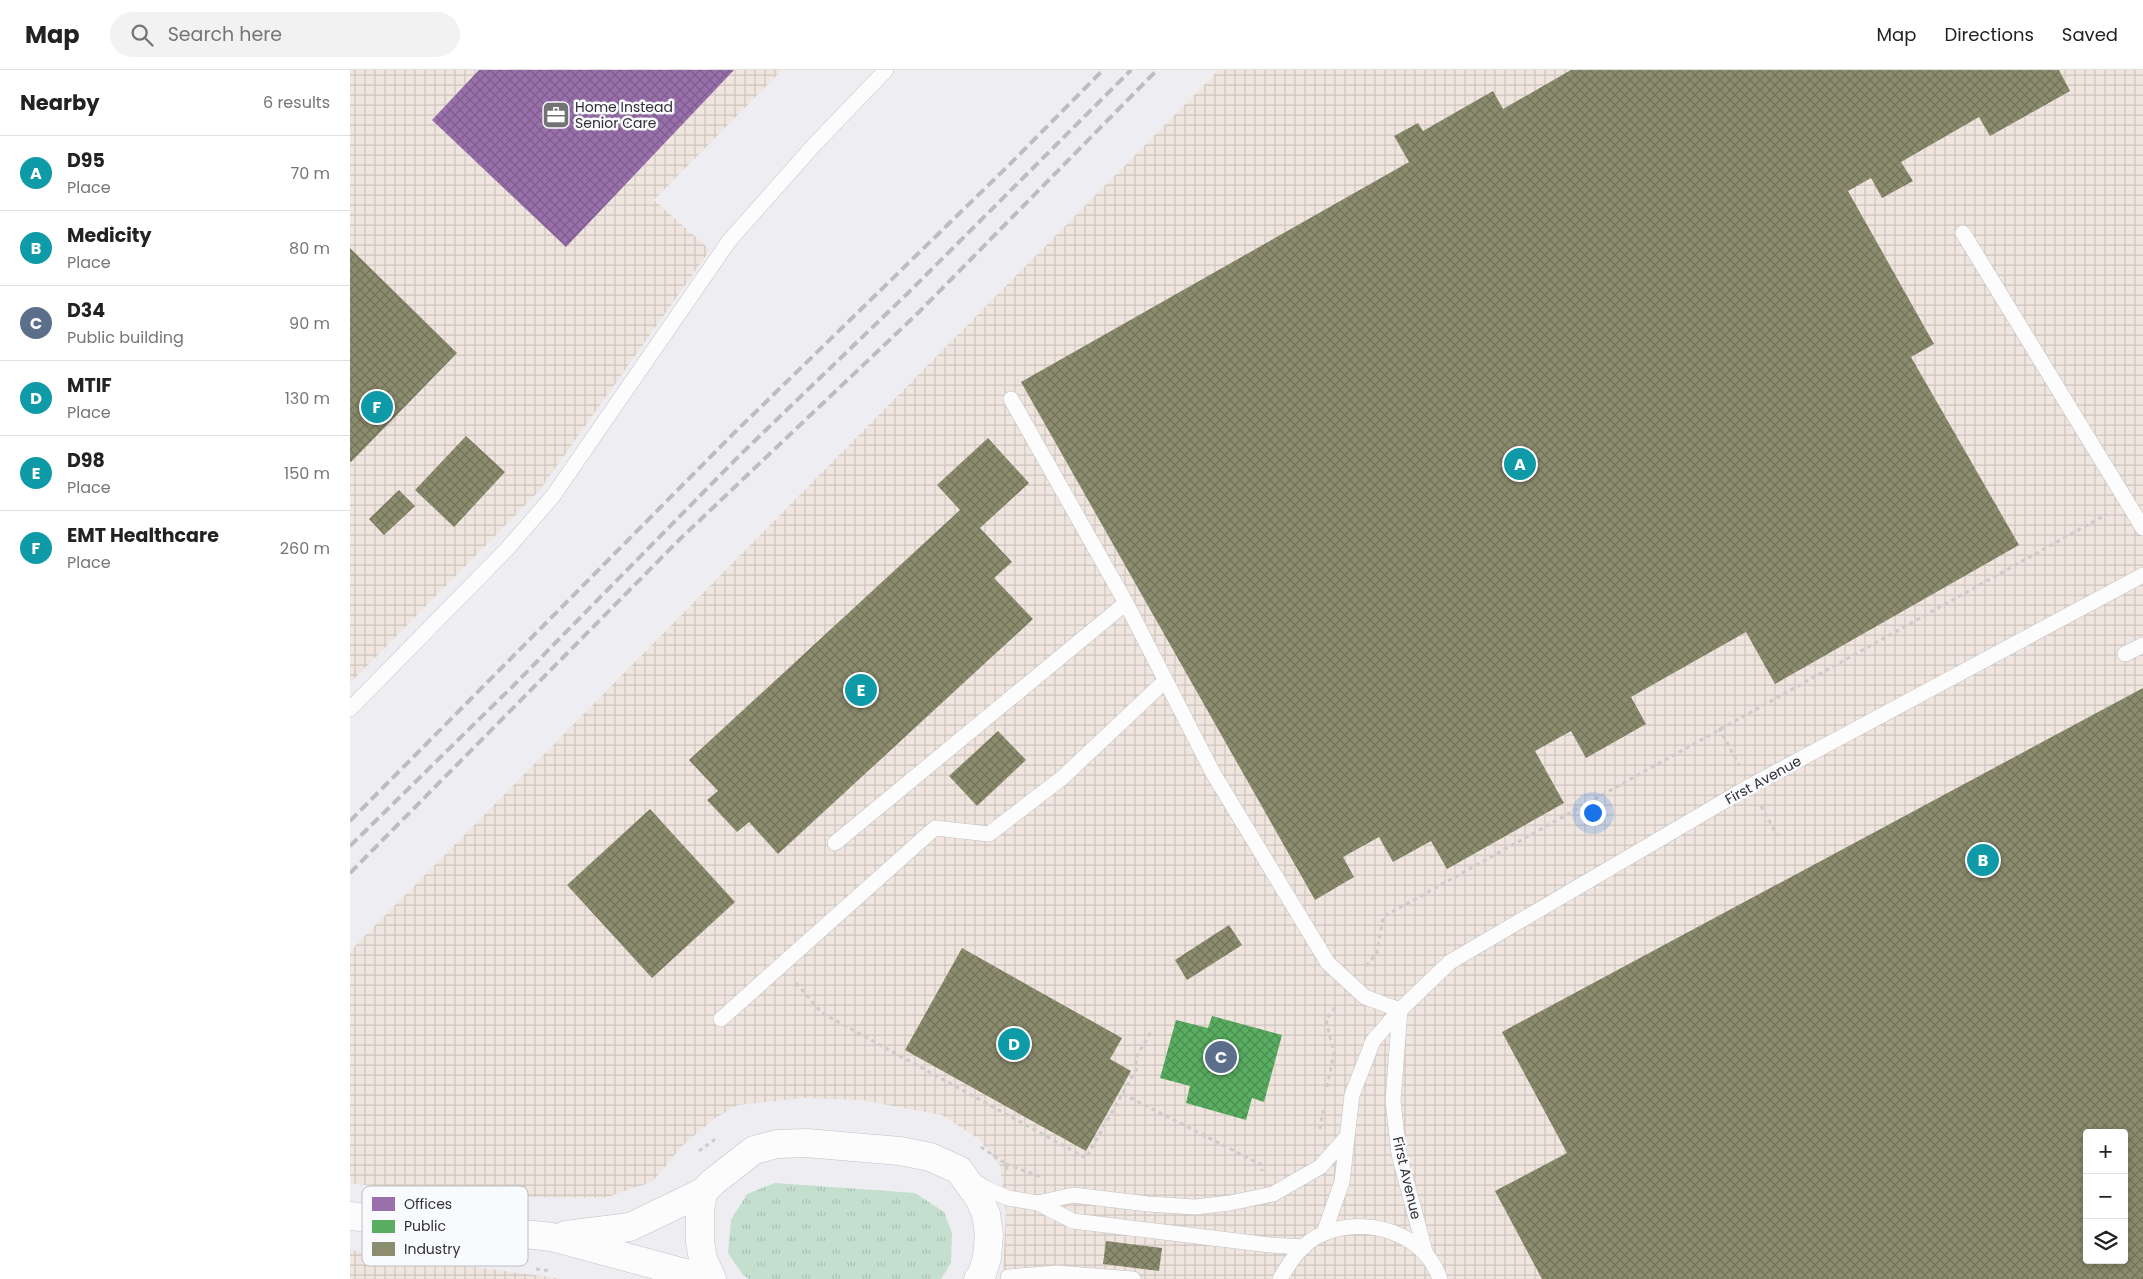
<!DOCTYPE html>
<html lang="en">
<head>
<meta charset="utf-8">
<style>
  :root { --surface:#fff; --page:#f2f2f2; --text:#222; --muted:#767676; --line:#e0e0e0; --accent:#0f766e }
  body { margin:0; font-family:Poppins,sans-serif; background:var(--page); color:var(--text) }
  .controls { position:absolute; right:15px; bottom:15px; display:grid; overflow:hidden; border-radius:5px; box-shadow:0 2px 8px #0003 }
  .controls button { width:45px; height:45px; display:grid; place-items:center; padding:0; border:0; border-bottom:1px solid var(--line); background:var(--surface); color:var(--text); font:25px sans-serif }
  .you { position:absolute; left:1242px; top:742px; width:18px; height:18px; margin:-12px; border:4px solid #fff; border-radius:50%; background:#1a73e8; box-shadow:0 0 0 8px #1a73e833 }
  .badge { display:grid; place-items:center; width:32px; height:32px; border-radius:50%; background:var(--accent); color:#fff; font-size:16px; font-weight:700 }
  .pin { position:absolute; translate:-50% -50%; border:2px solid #fff; box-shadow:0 1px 5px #0006 }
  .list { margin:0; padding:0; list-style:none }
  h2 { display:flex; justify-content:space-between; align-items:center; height:65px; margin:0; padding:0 20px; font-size:21px }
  h2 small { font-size:16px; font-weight:400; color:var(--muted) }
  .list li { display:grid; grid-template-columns:32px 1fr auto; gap:15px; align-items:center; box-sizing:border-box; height:75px; padding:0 20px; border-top:1px solid var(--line) }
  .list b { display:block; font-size:19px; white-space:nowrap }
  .list p { margin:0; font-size:16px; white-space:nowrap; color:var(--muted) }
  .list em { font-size:16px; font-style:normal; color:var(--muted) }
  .icon { flex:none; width:28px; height:28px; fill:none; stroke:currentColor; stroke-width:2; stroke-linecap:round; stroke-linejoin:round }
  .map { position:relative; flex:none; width:1793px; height:1209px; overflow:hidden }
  header { display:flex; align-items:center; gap:30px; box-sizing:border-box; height:70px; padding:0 25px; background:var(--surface); border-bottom:1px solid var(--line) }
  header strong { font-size:24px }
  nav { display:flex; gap:28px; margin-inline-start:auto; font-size:18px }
  .search { width:350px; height:45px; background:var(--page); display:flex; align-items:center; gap:12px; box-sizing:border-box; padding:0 18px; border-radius:28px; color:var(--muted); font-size:19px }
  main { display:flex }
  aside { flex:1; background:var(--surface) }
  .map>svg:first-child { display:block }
</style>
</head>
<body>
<header>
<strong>Map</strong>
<div class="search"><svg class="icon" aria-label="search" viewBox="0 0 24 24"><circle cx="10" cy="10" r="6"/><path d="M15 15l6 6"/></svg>Search here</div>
<nav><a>Map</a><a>Directions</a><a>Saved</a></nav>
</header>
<main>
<aside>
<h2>Nearby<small>6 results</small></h2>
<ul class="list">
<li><span class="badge" style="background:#0f9aa8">A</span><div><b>D95</b><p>Place</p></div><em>70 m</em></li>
<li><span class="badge" style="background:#0f9aa8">B</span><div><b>Medicity</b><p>Place</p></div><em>80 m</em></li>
<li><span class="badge" style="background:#5c6f8a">C</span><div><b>D34</b><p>Public building</p></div><em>90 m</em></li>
<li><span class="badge" style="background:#0f9aa8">D</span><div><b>MTIF</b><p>Place</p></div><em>130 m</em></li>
<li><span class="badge" style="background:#0f9aa8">E</span><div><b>D98</b><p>Place</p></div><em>150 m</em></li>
<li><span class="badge" style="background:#0f9aa8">F</span><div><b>EMT Healthcare</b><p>Place</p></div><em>260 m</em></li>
</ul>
</aside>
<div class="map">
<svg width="1793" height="1209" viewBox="0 0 1793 1209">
  <defs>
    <pattern id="industrial-grid" width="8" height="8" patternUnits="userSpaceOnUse" patternTransform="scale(1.25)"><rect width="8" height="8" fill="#f0e5df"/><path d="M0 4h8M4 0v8" fill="none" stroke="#cec5c0"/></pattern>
    <pattern id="grass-tufts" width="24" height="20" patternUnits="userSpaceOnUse" patternTransform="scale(1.25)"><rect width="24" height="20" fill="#c5dfce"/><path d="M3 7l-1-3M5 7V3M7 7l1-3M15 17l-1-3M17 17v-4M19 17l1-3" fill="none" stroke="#aac0b2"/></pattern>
    <pattern id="offices-cross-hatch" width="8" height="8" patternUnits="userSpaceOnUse" patternTransform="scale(1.25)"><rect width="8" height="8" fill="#9970ab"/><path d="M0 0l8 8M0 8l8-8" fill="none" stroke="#7d5d8c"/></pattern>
    <pattern id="public-cross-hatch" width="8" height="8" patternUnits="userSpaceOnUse" patternTransform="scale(1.25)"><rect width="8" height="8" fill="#5aae61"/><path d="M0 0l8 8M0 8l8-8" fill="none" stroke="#4b8e51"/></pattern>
    <pattern id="industry-cross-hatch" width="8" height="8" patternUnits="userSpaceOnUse" patternTransform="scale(1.25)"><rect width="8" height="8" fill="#8c8c6e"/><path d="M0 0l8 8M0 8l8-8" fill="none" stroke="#73735b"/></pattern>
  </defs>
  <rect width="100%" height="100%" fill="#ededf2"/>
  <!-- industrial -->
  <g fill="url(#industrial-grid)" fill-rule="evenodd">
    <path d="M0,0h432l-128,130 56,50 -171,241 -189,192z"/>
    <path d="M869,0h924v1209h-1144l4,-10 3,-56 -6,-47 -21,-27 -37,-24 -81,-15 -57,-2 -66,7 -24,14 -31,26 -31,37 -48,16 -149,-2 -105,-13v-232zM1737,1063h37v127h-37z"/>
    <path d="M0,1180l213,29h-213z"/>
  </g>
  <!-- grass -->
  <path fill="url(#grass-tufts)" d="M425,1113l140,10 29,19 8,21 -1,30 -10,16h-192l-6,-4 -15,-22 3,-33 16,-26z"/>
  <!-- offices -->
  <path fill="url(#offices-cross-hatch)" d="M129,0h255l-168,177 -134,-127z"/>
  <!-- public -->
  <path fill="url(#public-cross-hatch)" d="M862,946l70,19 -18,67 -12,-4 -6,22 -60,-17 4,-17 -30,-8 16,-58 32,8z"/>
  <!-- industry -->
  <g fill="url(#industry-cross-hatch)" fill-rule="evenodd">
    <path d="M1221,0h488l11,21 -80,45 -11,-19 -78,45 12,19 -31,17 -11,-20 -23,13 86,153 -23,13 108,188 -244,139 -29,-52 -115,65 15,27 -60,34 -15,-27 -36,20 29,52 -117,66 -16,-28 -38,21 -14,-25 -36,20 11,20 -39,23 -294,-518 388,-220 -15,-26 24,-13 5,8 70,-40 10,18z"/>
    <path d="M0,178l107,105 -106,109 -1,-1z"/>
    <path d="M116,366l39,36 -51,55 -39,-37z"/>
    <path d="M638,368l41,45 -49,45 32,34 -18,16 39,41 -255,235 -29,-32 -12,10 -30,-32 11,-9 -29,-31 271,-250 -23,-25z"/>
    <path d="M49,420l16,16 -31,29 -15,-16z"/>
    <path d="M1793,618v591h-601l-47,-88 72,-38 -65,-121zM1737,1063h37v127h-37z"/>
    <path d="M648,661l28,29 -49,46 -28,-30z"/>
    <path d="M300,739l85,93 -83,76 -85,-93z"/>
    <path d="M879,855l13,20 -55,35 -12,-20z"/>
    <path d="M612,878l160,90 -12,21 21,12 -45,80 -181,-101z"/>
    <path d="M756,1171l56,7 -3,23 -56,-7z"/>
  </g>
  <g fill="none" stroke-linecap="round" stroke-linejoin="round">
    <!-- lane casing -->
    <g stroke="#c2c3c6" stroke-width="16">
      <g id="lane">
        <path d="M1613,163l180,295"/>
        <path d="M661,329l115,204 87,170 115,190 37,34 35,13"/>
        <path d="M1775,584l18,-9"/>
        <path d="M0,639l157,-160 46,-53 176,-255 85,-96 72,-75"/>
        <path d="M485,773l291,-240"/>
        <path d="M1050,940l-7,91 6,53 27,101"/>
        <path d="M371,949l214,-191 54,6 73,-56 103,-97"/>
        <path d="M623,1110l12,8 23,10 30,5 35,18 197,24 34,2"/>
        <path d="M688,1133l35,-8 75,9 47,3 35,-4 43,-9 47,-27 26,-29"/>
        <path d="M974,1163l18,-51 10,-87 21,-54 27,-31 50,-48 300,-176 393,-211"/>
        <path d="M658,1207l49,-4 76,6"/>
        <path d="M930,1209c11,-19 23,-38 45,-46 42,-17 100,0 115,46"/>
      </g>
    </g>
    <!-- secondary casing -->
    <g stroke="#c2c3c6" stroke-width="29">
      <g id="secondary">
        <path d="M0,1146l202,21 155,42"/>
        <path d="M216,1165l64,-8 73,-35"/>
        <path d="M362,1209l-9,-20 -3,-17v-31l3,-19 10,-10 41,-32 23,-6 29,-1 94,8 30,6 29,13 20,28 7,16 3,20 -2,24 -5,16 -4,5"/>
      </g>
    </g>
    <!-- path -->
    <g stroke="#cccccd" stroke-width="3" stroke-dasharray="4 4" stroke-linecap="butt">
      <path d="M1369,658l20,37"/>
      <path d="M1411,736l16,29"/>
      <path d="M1016,896l11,-13 6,-36 724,-403"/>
      <path d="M446,913l26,30 264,145 51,-90 -2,-9 17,-29"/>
      <path d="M977,1017l7,-34 -8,-33 11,-15"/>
      <path d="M773,1024l139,71v6"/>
      <path d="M970,1059l3,-19"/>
      <path d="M631,1077l25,17 1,8"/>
      <path d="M349,1081l19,-14"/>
      <path d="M656,1094l35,13"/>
      <path d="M186,1199l16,2"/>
    </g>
    <!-- lane -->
    <use href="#lane" stroke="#fcfcfd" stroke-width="15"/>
    <!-- secondary -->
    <use href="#secondary" stroke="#fcfcfd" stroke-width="28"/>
    <!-- rail -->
    <g stroke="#bdbdbf" stroke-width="4" stroke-dasharray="10 5" stroke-linecap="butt">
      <path d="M0,751l382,-386 277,-270 94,-95"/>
      <path d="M0,776l162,-159 227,-231 169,-163 223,-223"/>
      <path d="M0,803l330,-334 239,-227 238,-242"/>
    </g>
  </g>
  <!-- icons -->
  <defs>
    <g id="office-square" transform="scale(1.4375)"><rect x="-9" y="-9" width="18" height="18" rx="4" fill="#737376" stroke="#f9fafe"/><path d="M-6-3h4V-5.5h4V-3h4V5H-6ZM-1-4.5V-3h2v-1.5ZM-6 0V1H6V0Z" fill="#fff"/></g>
  </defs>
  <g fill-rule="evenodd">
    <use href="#office-square" x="206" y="45"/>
  </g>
  <g text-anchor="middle" stroke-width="5" stroke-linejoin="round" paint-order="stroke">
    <!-- poi labels -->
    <g font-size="14" fill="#313134" stroke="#f9fafe" text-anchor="start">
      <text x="225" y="42">Home Instead<tspan x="225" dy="16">Senior Care</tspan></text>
    </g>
    <!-- street labels -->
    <g font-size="14" fill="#313134" stroke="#f9fafe">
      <text transform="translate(1413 710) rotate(-29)" y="5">First Avenue</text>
      <text transform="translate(1057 1108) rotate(77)" y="5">First Avenue</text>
    </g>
  </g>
  <!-- legend -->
  <rect x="12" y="1116" width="166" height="80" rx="8" fill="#f9fafe" stroke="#bdbec1" stroke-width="1"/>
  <rect x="22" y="1127" width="23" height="14" fill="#9970ab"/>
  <rect x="22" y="1150" width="23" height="13" fill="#5aae61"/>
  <rect x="22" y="1172" width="23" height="14" fill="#8c8c6e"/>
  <g font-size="14" fill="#313134">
    <text x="54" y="1139">Offices</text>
    <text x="54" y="1161">Public</text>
    <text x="54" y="1184">Industry</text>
  </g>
</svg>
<div class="controls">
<button>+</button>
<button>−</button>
<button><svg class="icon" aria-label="layers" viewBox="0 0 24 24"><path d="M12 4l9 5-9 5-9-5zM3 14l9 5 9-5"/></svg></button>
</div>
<div class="you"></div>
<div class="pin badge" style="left:1170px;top:394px;background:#0f9aa8">A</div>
<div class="pin badge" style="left:1633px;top:790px;background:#0f9aa8">B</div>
<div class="pin badge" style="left:871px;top:987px;background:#5c6f8a">C</div>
<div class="pin badge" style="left:664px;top:974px;background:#0f9aa8">D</div>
<div class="pin badge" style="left:511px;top:620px;background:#0f9aa8">E</div>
<div class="pin badge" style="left:27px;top:337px;background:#0f9aa8">F</div>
</div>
</main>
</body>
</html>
